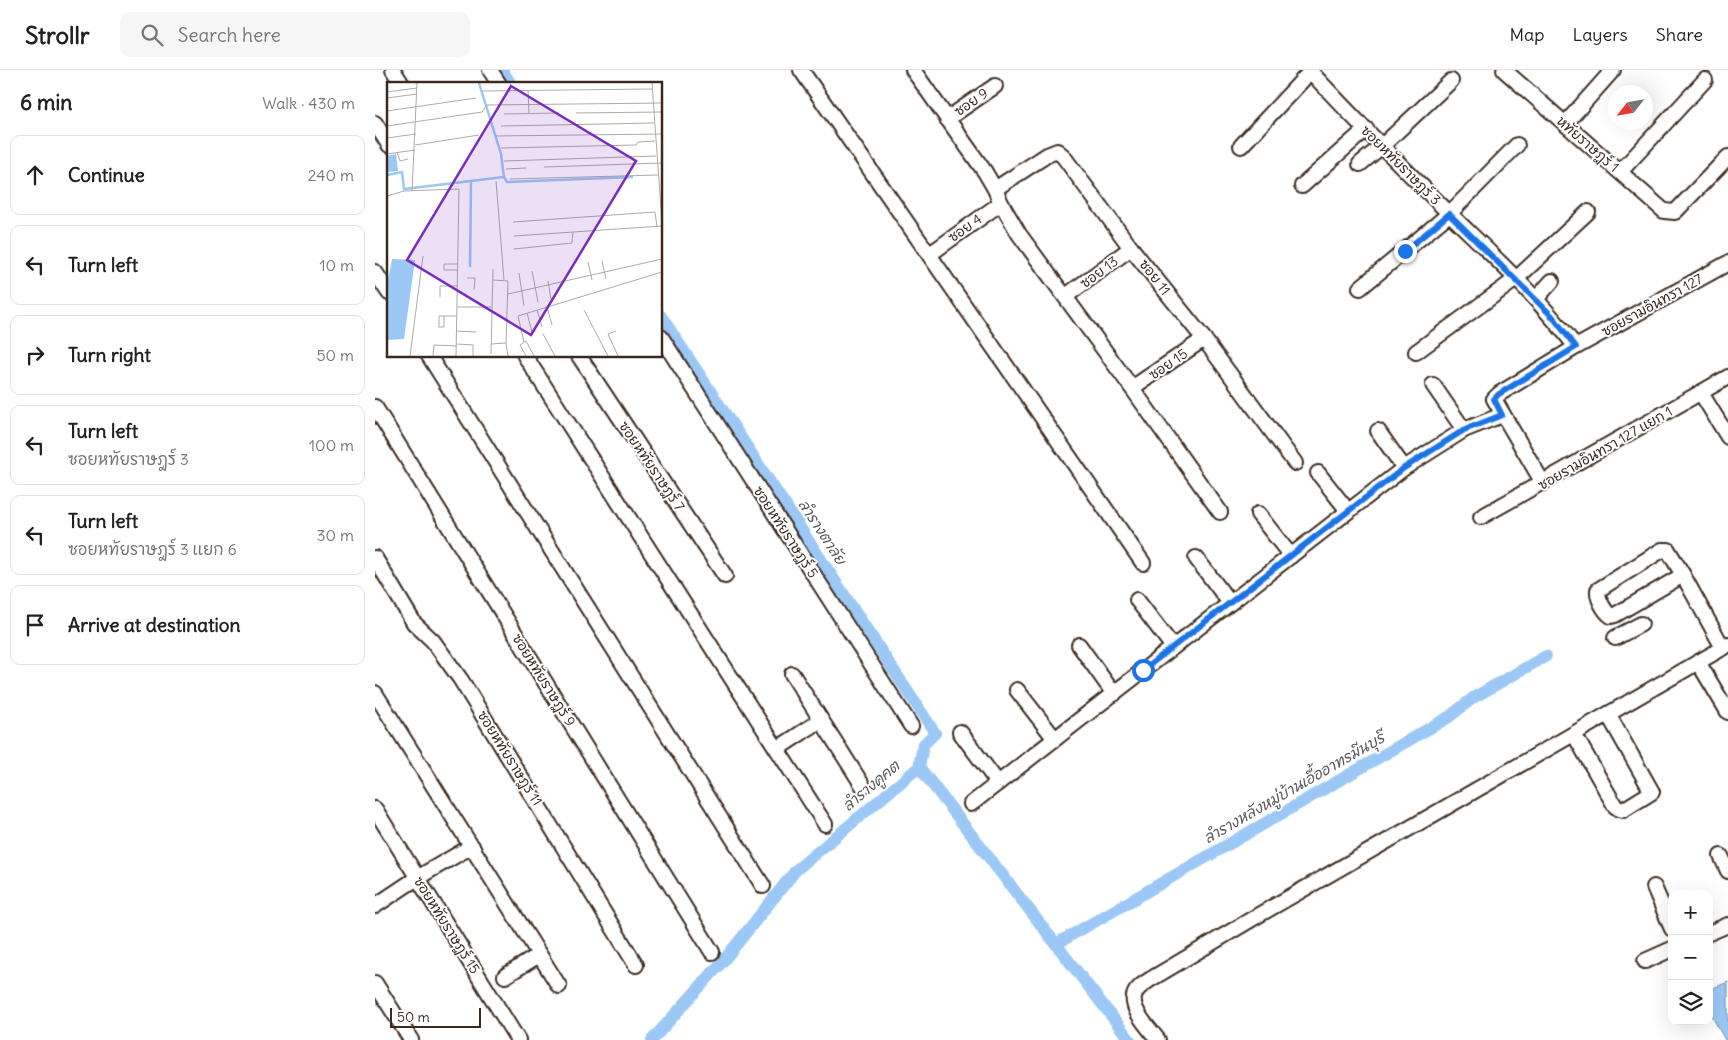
<!DOCTYPE html>
<html lang="en">
<head>
<meta charset="utf-8">
<style>
  :root { --surface:#fff; --page:#f6f6f6; --text:#222; --muted:#767676; --line:#e0e0e0 }
  body { margin:0; font-family:Delius,"Playpen Sans Thai",sans-serif; background:var(--page); color:var(--text) }
  .controls { position:absolute; right:15px; bottom:15px; display:grid; overflow:hidden; border-radius:10px; box-shadow:0 5px 20px #0002 }
  .controls button { width:45px; height:45px; display:grid; place-items:center; padding:0; border:0; border-bottom:1px solid var(--line); background:var(--surface); color:var(--text); font:25px sans-serif }
  .compass { position:absolute; left:1233px; top:15px; width:45px; height:45px; border-radius:50%; background:var(--surface); box-shadow:0 5px 20px #0002; rotate:239deg }
  .scale { position:absolute; left:15px; bottom:12px; width:91px; box-sizing:border-box; padding-left:5px; border:2px solid #3b2a1e; border-top:0; font-size:14px; line-height:18px; white-space:nowrap; color:#3b2a1e; -webkit-text-stroke:4px #fff; paint-order:stroke }
  .stop { position:absolute; width:15px; height:15px; margin:-11px; border:4px solid #1a73e8; border-radius:50%; background:#fff }
  .stop.end { background:#1a73e8; border-color:#fff; box-shadow:0 1px 5px #0008 }
  .list { margin:0; padding:0; list-style:none }
  h2 { display:flex; justify-content:space-between; align-items:center; height:65px; margin:0; padding:0 20px; font-size:21px }
  h2 small { font-size:16px; font-weight:400; color:var(--muted) }
  .list li { display:grid; grid-template-columns:32px 1fr auto; gap:15px; align-items:center; box-sizing:border-box; height:80px; margin:0 10px 10px; padding:0 10px; border:1px solid var(--line); border-radius:10px }
  .list b { display:block; font-size:19px; white-space:nowrap }
  .list p { margin:0; font-size:16px; white-space:nowrap; color:var(--muted) }
  .list em { font-size:16px; font-style:normal; color:var(--muted) }
  .icon { flex:none; width:28px; height:28px; fill:none; stroke:currentColor; stroke-width:2; stroke-linecap:round; stroke-linejoin:round }
  .map { position:relative; flex:none; width:1353px; height:970px; overflow:hidden }
  header { display:flex; align-items:center; gap:30px; box-sizing:border-box; height:70px; padding:0 25px; background:var(--surface); border-bottom:1px solid var(--line) }
  header strong { font-size:24px }
  nav { display:flex; gap:28px; margin-inline-start:auto; font-size:18px }
  .search { width:350px; height:45px; background:var(--page); display:flex; align-items:center; gap:12px; box-sizing:border-box; padding:0 18px; border-radius:10px; color:var(--muted); font-size:19px }
  main { display:flex }
  aside { flex:1; background:var(--surface) }
  .map>svg:first-child { display:block }
</style>
</head>
<body>
<header>
<strong>Strollr</strong>
<div class="search"><svg class="icon" aria-label="search" viewBox="0 0 24 24"><circle cx="10" cy="10" r="6"/><path d="M15 15l6 6"/></svg>Search here</div>
<nav><a>Map</a><a>Layers</a><a>Share</a></nav>
</header>
<main>
<aside>
<h2>6 min<small>Walk · 430 m</small></h2>
<ul class="list">
<li><svg class="icon" aria-label="ahead" viewBox="0 0 24 24"><path d="M12 20V5M6 11l6-6 6 6"/></svg><div><b>Continue</b></div><em>240 m</em></li>
<li><svg class="icon" aria-label="left" viewBox="0 0 24 24"><path d="M17 20v-9H6M10 6l-5 5 5 5"/></svg><div><b>Turn left</b></div><em>10 m</em></li>
<li><svg class="icon" aria-label="right" viewBox="0 0 24 24"><path d="M7 20v-9h11M14 6l5 5-5 5"/></svg><div><b>Turn right</b></div><em>50 m</em></li>
<li><svg class="icon" aria-label="left" viewBox="0 0 24 24"><path d="M17 20v-9H6M10 6l-5 5 5 5"/></svg><div><b>Turn left</b><p>ซอยหทัยราษฎร์ 3</p></div><em>100 m</em></li>
<li><svg class="icon" aria-label="left" viewBox="0 0 24 24"><path d="M17 20v-9H6M10 6l-5 5 5 5"/></svg><div><b>Turn left</b><p>ซอยหทัยราษฎร์ 3 แยก 6</p></div><em>30 m</em></li>
<li><svg class="icon" aria-label="arrive" viewBox="0 0 24 24"><path d="M6 21V4h12l-3 4 3 4H6"/></svg><div><b>Arrive at destination</b></div></li>
</ul>
</aside>
<div class="map">
<svg width="1353" height="970" viewBox="0 0 1353 970">
  <rect width="100%" height="100%" fill="#fff"/>
  <filter id="ink" filterUnits="userSpaceOnUse"><feTurbulence type="fractalNoise" baseFrequency=".02" numOctaves="2"/><feDisplacementMap in="SourceGraphic" scale="10" xChannelSelector="R" yChannelSelector="G"/><feConvolveMatrix kernelMatrix="1 2 1 2 8 2 1 2 1" color-interpolation-filters="sRGB"/></filter>
  <g filter="url(#ink)">
    <!-- water -->
    <path fill="#9cc8f6" stroke="#7589a0" d="M1353,912v58h-3l-16,-29v-21z"/>
    <g fill="none" stroke-linecap="round" stroke-linejoin="round">
      <!-- canal -->
      <g stroke="#9cc8f6" stroke-width="12">
        <path d="M127,0l9,14"/>
        <path d="M286,246l274,417 -12,12 -4,22"/>
        <path d="M681,874l393,-227 24,-19 73,-42"/>
        <path d="M277,970l72,-80 72,-90 123,-103 211,273"/>
      </g>
      <!-- minor casing -->
      <g stroke="#3b2a1e" stroke-width="18">
        <g id="minor">
          <path d="M18,0l9,14"/>
          <path d="M115,0l9,14"/>
          <path d="M426,0l342,493"/>
          <path d="M538,0l72,102 10,17 6,14 18,31 113,154 88,124"/>
          <path d="M934,0c45,49 93,97 141,144 44,43 89,84 126,133"/>
          <path d="M1129,0l160,141 11,1 53,-55"/>
          <path d="M572,49l48,-33"/>
          <path d="M0,53l14,22"/>
          <path d="M1190,54l48,-54"/>
          <path d="M866,76l69,-74"/>
          <path d="M985,94l22,-18 69,-65"/>
          <path d="M1245,102l85,-92"/>
          <path d="M927,116l64,-57"/>
          <path d="M620,119l52,-34 10,-4 6,5 68,92 73,91 91,124"/>
          <path d="M555,184l71,-51"/>
          <path d="M0,202l14,21"/>
          <path d="M985,218l89,-74 68,-69"/>
          <path d="M691,226l65,-48"/>
          <path d="M1161,229l16,-18"/>
          <path d="M286,267l250,389"/>
          <path d="M1041,282l100,-73 72,-67"/>
          <path d="M54,286l334,530"/>
          <path d="M150,286l300,468"/>
          <path d="M204,286l146,220"/>
          <path d="M1058,315l31,45"/>
          <path d="M757,318l72,-49"/>
          <path d="M1326,323l27,44"/>
          <path d="M0,337l337,545"/>
          <path d="M1003,361l26,37"/>
          <path d="M943,403l30,38"/>
          <path d="M1168,413l-49,-84 5,-5 77,-47 152,-84"/>
          <path d="M883,444l33,42"/>
          <path d="M1106,447l247,-140"/>
          <path d="M1287,480h6l15,25 -68,40 -4,1c-7,-5 -14,-18 -13,-26z"/>
          <path d="M0,488l39,65 19,18 28,39 175,285"/>
          <path d="M821,488l34,45"/>
          <path d="M1308,505l40,73"/>
          <path d="M762,530l36,47"/>
          <path d="M1240,568l26,-14"/>
          <path d="M704,575l35,49"/>
          <path d="M1323,592l30,50"/>
          <path d="M417,604l71,112"/>
          <path d="M642,620l38,49"/>
          <path d="M0,623l184,293"/>
          <path d="M585,662l38,51"/>
          <path d="M1199,664l41,72 4,3 4,1 29,-18 -44,-78"/>
          <path d="M402,679l44,-29"/>
          <path d="M596,734l433,-336 60,-38 38,-15"/>
          <path d="M0,739l143,231"/>
          <path d="M1346,786l7,15"/>
          <path d="M1279,817l18,42"/>
          <path d="M0,836l42,-28 55,-32"/>
          <path d="M1334,863l19,-8"/>
          <path d="M1270,891l27,-12"/>
          <path d="M130,906l34,-21"/>
          <path d="M0,913l36,57"/>
          <path d="M783,970c-8,-11 -27,-29 -24,-44 2,-8 11,-13 17,-17l106,-63 471,-271"/>
        </g>
      </g>
      <!-- minor -->
      <use href="#minor" stroke="#fff" stroke-width="14"/>
    </g>
  </g>
  <g fill="none" stroke-linecap="round" stroke-linejoin="round" filter="url(#ink)">
    <!-- route -->
    <path stroke="#1a73e8" stroke-width="6" d="M768,600l261,-202 60,-38 38,-15 -8,-16 5,-5 77,-47 -23,-30 -104,-103 -44,37"/>
  </g>
  <g text-anchor="middle" stroke-width="4" stroke-linejoin="round" paint-order="stroke">
    <!-- street labels -->
    <g font-size="14" fill="#3b2a1e" stroke="#fff">
      <text transform="translate(596 32) rotate(-35)" y="5">ซอย 9</text>
      <text transform="translate(1213 74) rotate(41)" y="5">หทัยราษฎร์ 1</text>
      <text transform="translate(1026 95) rotate(45)" y="5">ซอยหทัยราษฎร์ 3</text>
      <text transform="translate(590 158) rotate(-35)" y="5">ซอย 4</text>
      <text transform="translate(724 202) rotate(-36)" y="5">ซอย 13</text>
      <text transform="translate(780 207) rotate(52)" y="5">ซอย 11</text>
      <text transform="translate(1277 235) rotate(-29)" y="5">ซอยรามอินทรา 127</text>
      <text transform="translate(793 294) rotate(-34)" y="5">ซอย 15</text>
      <text transform="translate(1230 378) rotate(-30)" y="5">ซอยรามอินทรา 127 แยก 1</text>
      <text transform="translate(277 396) rotate(56)" y="5">ซอยหทัยราษฎร์ 7</text>
      <text transform="translate(411 462) rotate(57)" y="5">ซอยหทัยราษฎร์ 5</text>
      <text transform="translate(169 610) rotate(58)" y="5">ซอยหทัยราษฎร์ 9</text>
      <text transform="translate(135 688) rotate(58)" y="5">ซอยหทัยราษฎร์ 11</text>
      <text transform="translate(72 855) rotate(58)" y="5">ซอยหทัยราษฎร์ 15</text>
    </g>
    <!-- water labels -->
    <g font-size="15" font-style="italic" fill="#58595f" stroke="#fff">
      <text transform="translate(447 462) rotate(57)" y="5">ลำรางตาลัย</text>
      <text transform="translate(496 716) rotate(-40)" y="5">ลำรางคูคต</text>
      <text transform="translate(919 718) rotate(-30)" y="5">ลำรางหลังหมู่บ้านเอื้ออาทรมีนบุรี</text>
    </g>
  </g>
  <!-- overview -->
  <g transform="translate(12 12)">
    <rect width="275" height="275" fill="#fff"/>
    <path d="M9,72l2,17 -11,1v-16zM5,177l23,1 -11,79 -17,1v-55z" fill="#9cc8f6"/>
    <path fill="none" stroke="#9cc8f6" stroke-width="2.5" d="M0,93l15,-3 2,17 100,-12 -3,-23 -22,-71M117,95l3,5 126,-5M83,185l1,-86"/>
    <path fill="none" stroke="#b1aaa5" stroke-width="1" d="M265,1l10,140M141,8l1,24M95,9l170,-2M0,10l30,-4M0,16l30,-4M0,29l89,-13M189,31l86,-1M117,32l55,-1M0,44l95,-14 5,-7 175,-2M114,44l153,-3M109,54l166,-2M0,56l29,-4M28,63l64,-10M114,66l135,-3 2,-3 17,-1M10,70l3,9 8,-2M0,72l28,-4M117,79l152,-5M157,85l118,-4M119,87l20,-1M123,97l148,-4M109,99l8,99M25,109l5,-108M0,114l17,-5 55,-2 -3,167M126,140l142,-10 2,15M127,154l148,-10M127,167l58,-6 1,-11M215,179l4,18M201,180l4,18M71,188h-14v-6h14M145,189l6,31M132,191l5,33M80,196h8l-1,12M106,198l15,1 -2,62 2,13M161,199l3,18M121,212l154,-35M53,215v-11h18M70,225h35M160,225l5,18M150,228l5,17M197,228l24,46M140,231l5,19M57,234v11h-5v-11h18M70,249l19,1M229,249l-8,3 10,22M156,252l12,22M137,260l-6,-26 144,-44M70,262l16,1v11M104,262l15,-1M104,272l2,-85M23,274l13,-100M46,274l1,-11 23,1M139,274l-6,-11 6,-4 8,15"/>
    <path fill="#7b2cbf" fill-opacity="0.15" stroke="#7b2cbf" stroke-width="2.5" d="M124,4l125,75 -105,174 -124,-75z"/>
    <rect width="275" height="275" fill="none" stroke="#3b2a1e" stroke-width="2.5"/>
  </g>
</svg>
<div class="controls">
<button>+</button>
<button>−</button>
<button><svg class="icon" aria-label="layers" viewBox="0 0 24 24"><path d="M12 4l9 5-9 5-9-5zM3 14l9 5 9-5"/></svg></button>
</div>
<svg class="compass" viewBox="-18 -18 36 36"><path d="M0-13l5 13h-10z" fill="#e53935"/><path d="M0 13l5-13h-10z" fill="#767676"/></svg>
<div class="scale">50 m</div>
<div class="stop" style="left:768px;top:600px"></div>
<div class="stop end" style="left:1030px;top:181px"></div>
</div>
</main>
</body>
</html>
